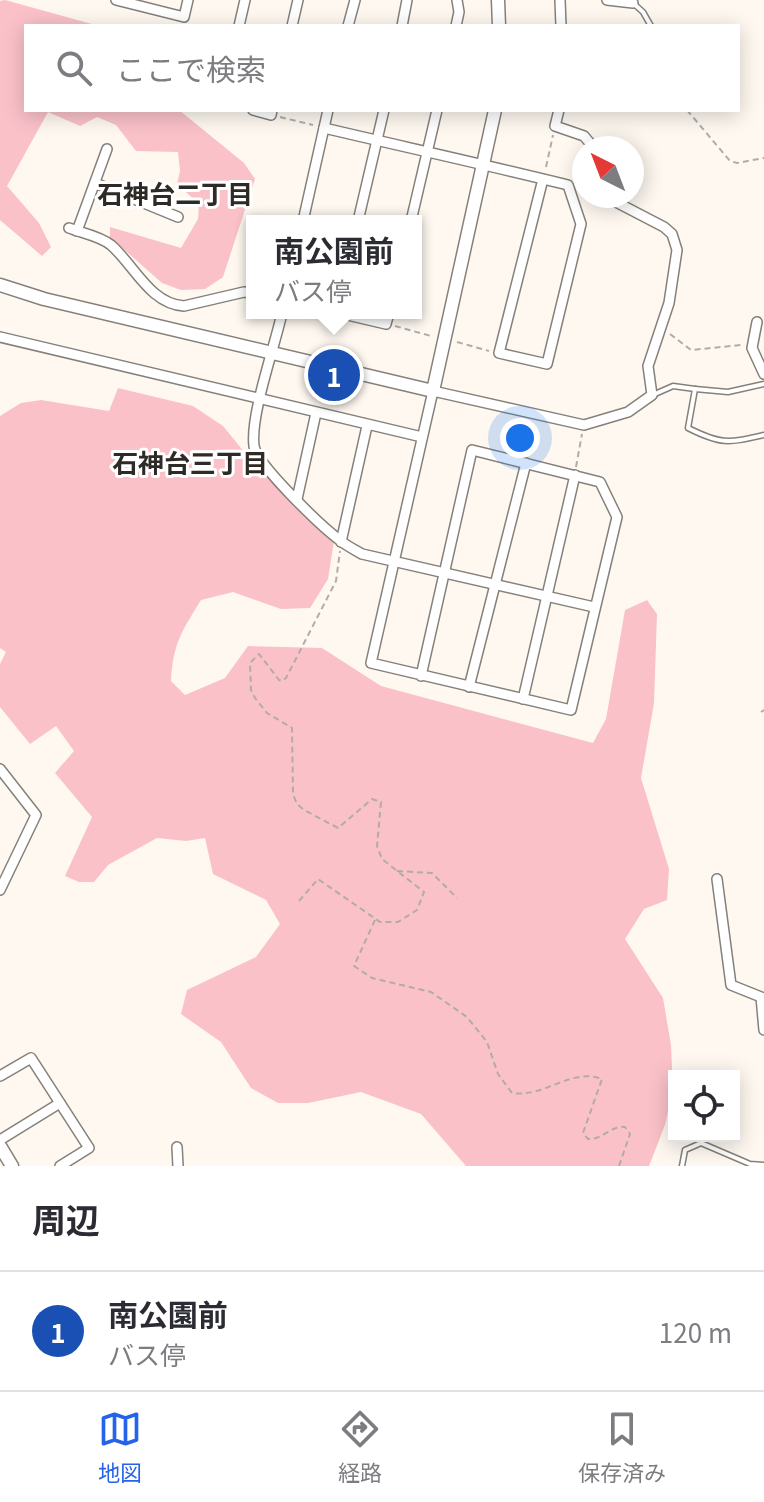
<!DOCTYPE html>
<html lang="ja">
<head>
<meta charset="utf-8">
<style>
  :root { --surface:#fff; --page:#f2f2f3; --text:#2b2b33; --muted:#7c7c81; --line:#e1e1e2; --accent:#2563eb }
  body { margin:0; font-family:Georgia,"Noto Sans JP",serif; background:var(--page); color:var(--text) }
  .controls { position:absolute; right:24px; bottom:24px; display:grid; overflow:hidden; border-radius:0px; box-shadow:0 4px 20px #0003 }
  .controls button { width:72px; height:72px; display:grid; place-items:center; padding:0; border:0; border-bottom:2px solid var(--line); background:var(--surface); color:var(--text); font:40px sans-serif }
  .compass { position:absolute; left:572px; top:136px; width:72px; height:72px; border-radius:50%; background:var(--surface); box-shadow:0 4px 20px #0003; rotate:318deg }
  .you { position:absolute; left:520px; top:438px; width:28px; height:28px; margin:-20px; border:6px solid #fff; border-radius:50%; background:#1a73e8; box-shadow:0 0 0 12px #1a73e833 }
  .badge { display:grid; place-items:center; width:52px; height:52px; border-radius:50%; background:var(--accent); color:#fff; font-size:26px; font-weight:700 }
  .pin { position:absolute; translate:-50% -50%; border:4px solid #fff; box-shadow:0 2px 8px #0006 }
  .popup { position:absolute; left:246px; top:215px; width:176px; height:104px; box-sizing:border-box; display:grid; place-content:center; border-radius:0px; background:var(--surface); filter:drop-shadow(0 2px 6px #0005); font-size:26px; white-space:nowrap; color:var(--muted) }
  .popup b { font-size:30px; color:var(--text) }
  .popup::after { content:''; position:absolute; left:50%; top:100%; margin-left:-16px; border:16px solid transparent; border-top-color:var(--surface) }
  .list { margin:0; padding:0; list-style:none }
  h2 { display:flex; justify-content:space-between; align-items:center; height:104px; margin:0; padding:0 32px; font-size:34px }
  h2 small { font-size:26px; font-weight:400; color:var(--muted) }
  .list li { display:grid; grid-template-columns:52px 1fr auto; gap:24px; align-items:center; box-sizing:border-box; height:120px; padding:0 32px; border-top:2px solid var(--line) }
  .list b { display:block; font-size:30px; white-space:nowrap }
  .list p { margin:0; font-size:26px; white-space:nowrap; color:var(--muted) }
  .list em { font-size:26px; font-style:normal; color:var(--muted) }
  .icon { flex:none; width:44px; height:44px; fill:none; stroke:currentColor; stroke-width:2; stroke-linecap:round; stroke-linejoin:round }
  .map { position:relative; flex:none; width:764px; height:1166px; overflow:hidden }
  .search { position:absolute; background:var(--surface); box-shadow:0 4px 20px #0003; left:24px; right:24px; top:24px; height:88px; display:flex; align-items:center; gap:20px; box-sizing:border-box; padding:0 28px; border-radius:0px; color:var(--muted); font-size:30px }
  .sheet { height:224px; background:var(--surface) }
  nav { display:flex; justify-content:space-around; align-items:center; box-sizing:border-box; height:112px; border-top:2px solid var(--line); background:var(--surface); font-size:22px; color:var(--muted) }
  nav a { display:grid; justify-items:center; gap:4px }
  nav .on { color:var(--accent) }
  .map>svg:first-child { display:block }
</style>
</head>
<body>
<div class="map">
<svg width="764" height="1166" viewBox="0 0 764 1166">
  <rect width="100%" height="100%" fill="#fef8f1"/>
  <!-- green -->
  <g fill="#fac1c9">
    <path d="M5,0l94,26h-73v84h153l65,53 11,16 -32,98 -18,12 -24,1 -19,-7 -52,-46v-10l71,21 17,-29 1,-15 -22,-20 3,-13 -2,-19 -42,-1 -20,-26 -19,-8 -17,9 -32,-14 -41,74 32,37 12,24 -9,9 -42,-36v-219z"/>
    <path d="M118,388l75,18 30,20 31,38 80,77 -6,38 -18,29 -29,1 -48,-17 -32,8c-19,31 -28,43 -30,81l14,14 40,-17 23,-32 74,2 59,38 212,57 13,-24 19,-109 22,-10 10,14 -3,89 -13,75 28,91 -2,31 -23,9 -19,30 38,59 8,47 2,45 -8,35 -16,41h-183l-45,-52 -60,-22 -53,11h-30l-27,-15 -30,-46 -40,-28 6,-24 69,-33 24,-33 -14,-24 -53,-26 -8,-36 -19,3 -29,-3 -49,27 -14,17h-15l-14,-6 27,-59 -37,-44 19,-22 -18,-25 -26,18 -30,-37v-43l6,-12 -6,-4v-232l21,-13 20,-3 68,11z"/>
  </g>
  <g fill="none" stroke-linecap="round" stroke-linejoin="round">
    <!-- lane casing -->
    <g stroke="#85807a" stroke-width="7">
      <g id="lane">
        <path d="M633,3l10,9 8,14"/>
        <path d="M695,389l33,3 36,-8"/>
        <path d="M655,394l18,-8 22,3 -7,39c34,17 40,15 76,7"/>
        <path d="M682,1166l3,-16 16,-7 49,21 14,1"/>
      </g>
    </g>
    <!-- street casing -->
    <g stroke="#85807a" stroke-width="12">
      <g id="street">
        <path d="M116,0l68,17 4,-17"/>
        <path d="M560,0l1,26"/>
        <path d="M607,0l26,3"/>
        <path d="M239,26l6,-26"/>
        <path d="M292,26l6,-26"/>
        <path d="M348,26l7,-26"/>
        <path d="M402,26l5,-26"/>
        <path d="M456,26l3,-14 -2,-12"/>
        <path d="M253,110l18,5 1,-5"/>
        <path d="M559,110l-4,16 29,10 10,12"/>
        <path d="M324,128c81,19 163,37 244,57l13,39 -34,140 -48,-11 44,-174"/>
        <path d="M95,183l83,34"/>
        <path d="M303,221l25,-111"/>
        <path d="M358,221l26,-111"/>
        <path d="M411,221l26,-111"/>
        <path d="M69,228c13,5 31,8 42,17 23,20 39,59 73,61l60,-14 8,1"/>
        <path d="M77,231l30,-82"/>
        <path d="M282,313c-7,33 -32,102 -28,133 3,19 69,82 87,95 6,5 14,9 21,13l232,53"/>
        <path d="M339,313l47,11 3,-11"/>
        <path d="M757,322l-5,26 12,26"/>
        <path d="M0,337l422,100"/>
        <path d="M297,499l19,-86"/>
        <path d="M341,542l26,-116"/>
        <path d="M421,676l51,-226 128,32 17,35 -46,193 -200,-47 62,-272 151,34 44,-13 24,-17 -4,-29 21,-63 8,-53 -5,-16 -8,-7 -50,-26 -2,-5"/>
        <path d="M469,687l57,-224"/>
        <path d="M523,699l52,-224"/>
        <path d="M0,769l36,46 -36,75"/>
        <path d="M717,879l14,106 30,12 3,33"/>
        <path d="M0,1076l31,-18 58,90 -29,18"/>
        <path d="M0,1140l60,-37"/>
        <path d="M177,1147l1,19"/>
      </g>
    </g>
    <!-- secondary casing -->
    <g stroke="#85807a" stroke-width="15">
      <g id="secondary">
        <path d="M498,0l1,26"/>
        <path d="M0,285l44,14 389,92 62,-281"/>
        <path d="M0,1146l12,20"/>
      </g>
    </g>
    <!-- path -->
    <g stroke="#b1aca7" stroke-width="2" stroke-dasharray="6 4" stroke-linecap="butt">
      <path d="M687,110l43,51 7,2 27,-5"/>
      <path d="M280,117l33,8"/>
      <path d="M546,167l7,-32"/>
      <path d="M395,326l36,10"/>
      <path d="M670,334l21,16 50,-5"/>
      <path d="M457,342l32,9"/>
      <path d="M576,467l6,-33"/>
      <path d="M761,712l3,-2"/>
      <path d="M397,871l35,2 25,25"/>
      <path d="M299,901l19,-22 62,43h18l19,-12 7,-18 -42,-33 -5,-13 4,-44 -9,-3 -34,29 -34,-18 -7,-6 -4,-10 -1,-66 -25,-15 -12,-15 -4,-8 -1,-27 9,-9 20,26 3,1 4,-3 50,-97 4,-30"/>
      <path d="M375,920l-21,46 18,12 59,14 36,25 20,25 11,32 14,19c32,5 60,-26 90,-14l-19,54 5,6c15,1 23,-14 37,-12l5,7 -11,32"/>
    </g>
    <!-- lane -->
    <use href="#lane" stroke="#fff" stroke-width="4"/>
    <!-- street -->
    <use href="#street" stroke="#fff" stroke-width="9"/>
    <!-- secondary -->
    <use href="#secondary" stroke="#fff" stroke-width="12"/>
  </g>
  <g text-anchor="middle" stroke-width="6" stroke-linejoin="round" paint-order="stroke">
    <!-- neighbourhood labels -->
    <g font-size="26" font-weight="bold" fill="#2e2a25" stroke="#fff">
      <text x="175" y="204">石神台二丁目</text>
      <text x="190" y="473">石神台三丁目</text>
    </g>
  </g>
</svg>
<div class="controls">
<button><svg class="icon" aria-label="locate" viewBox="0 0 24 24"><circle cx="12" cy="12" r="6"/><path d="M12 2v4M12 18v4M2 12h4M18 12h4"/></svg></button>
</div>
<svg class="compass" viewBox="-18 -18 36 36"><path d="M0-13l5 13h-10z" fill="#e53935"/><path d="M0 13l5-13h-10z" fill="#7c7c81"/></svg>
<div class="you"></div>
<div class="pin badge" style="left:334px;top:375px;background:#1a4fb4">1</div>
<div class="popup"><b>南公園前</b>バス停</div>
<div class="search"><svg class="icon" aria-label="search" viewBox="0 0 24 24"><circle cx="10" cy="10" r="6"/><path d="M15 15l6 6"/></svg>ここで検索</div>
</div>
<section class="sheet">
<h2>周辺<small></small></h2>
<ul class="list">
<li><span class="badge" style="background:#1a4fb4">1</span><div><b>南公園前</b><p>バス停</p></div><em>120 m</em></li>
</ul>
</section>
<nav>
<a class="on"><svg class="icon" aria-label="map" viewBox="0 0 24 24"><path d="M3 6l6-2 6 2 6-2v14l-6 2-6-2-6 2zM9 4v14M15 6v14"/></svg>地図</a>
<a><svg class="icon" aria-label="directions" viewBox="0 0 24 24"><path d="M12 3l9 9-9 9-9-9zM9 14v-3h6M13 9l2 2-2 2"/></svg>経路</a>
<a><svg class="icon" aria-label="saved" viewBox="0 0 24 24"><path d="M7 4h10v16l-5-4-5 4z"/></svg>保存済み</a>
</nav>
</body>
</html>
